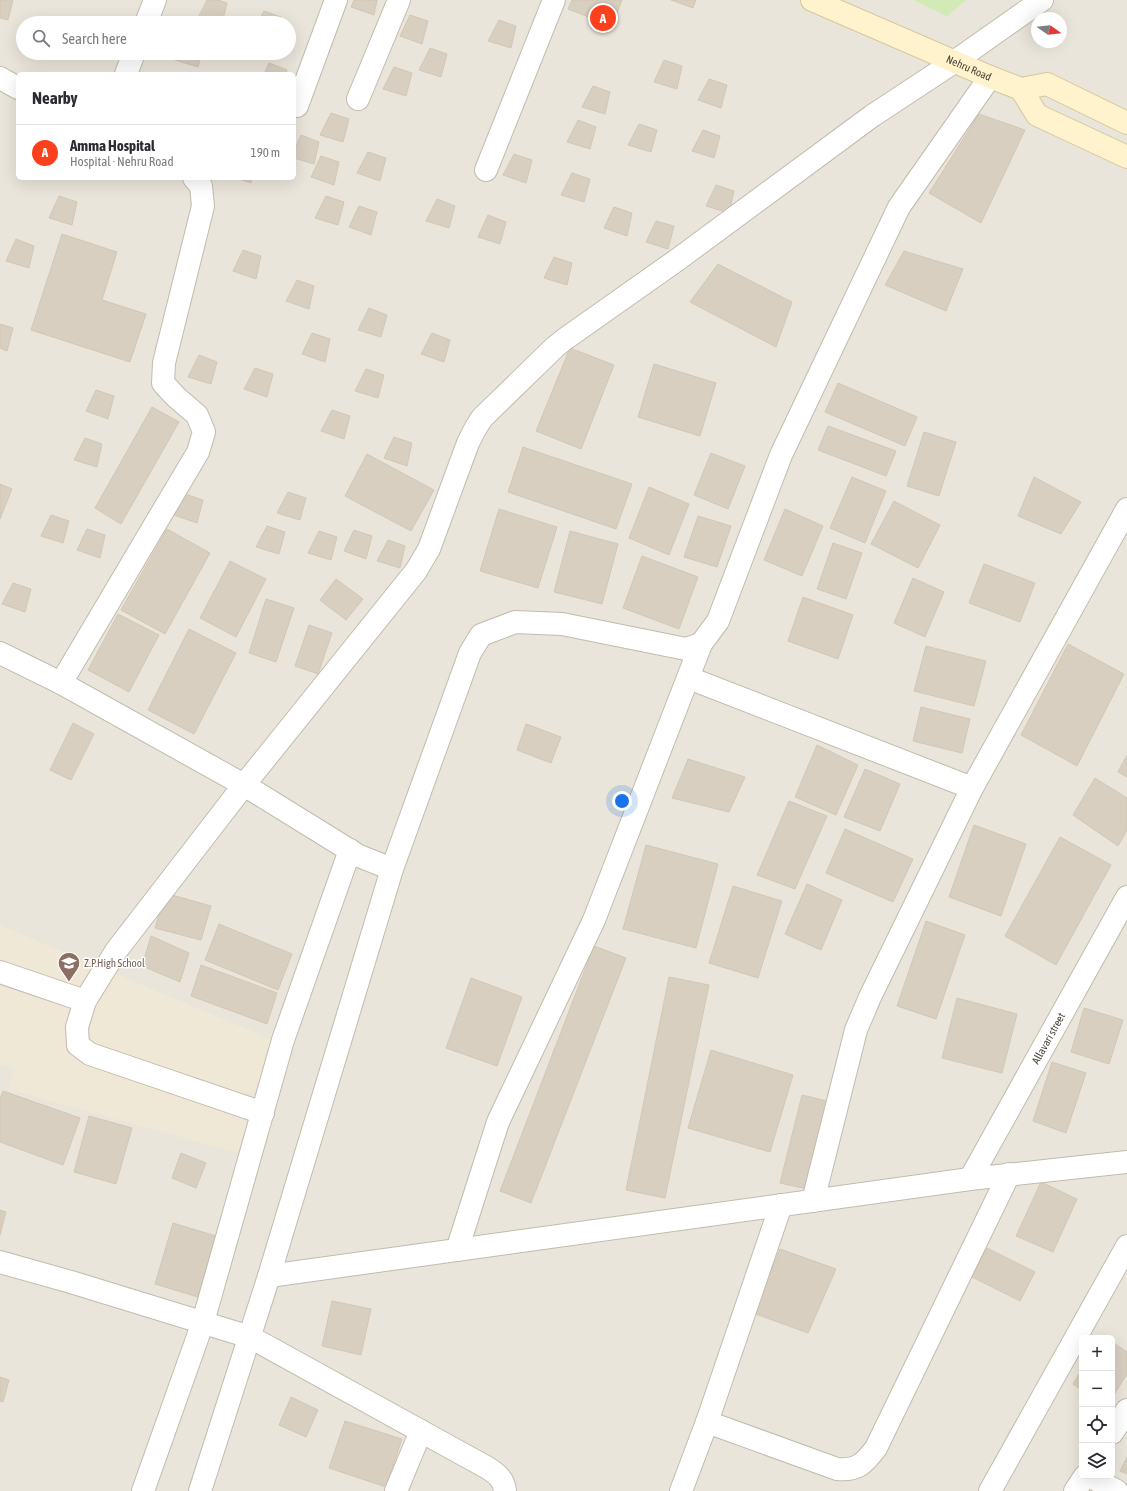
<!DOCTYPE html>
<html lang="en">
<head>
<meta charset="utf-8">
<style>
  :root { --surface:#fff; --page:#f7f7f7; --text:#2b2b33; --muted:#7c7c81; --line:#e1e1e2; --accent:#fc3f1d }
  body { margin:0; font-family:"Asap Condensed",sans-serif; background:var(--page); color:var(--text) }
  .controls { position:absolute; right:12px; bottom:12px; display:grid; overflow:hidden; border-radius:6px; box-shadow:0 4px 16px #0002 }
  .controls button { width:36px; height:36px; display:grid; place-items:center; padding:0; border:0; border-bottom:1px solid var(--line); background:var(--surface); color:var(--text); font:20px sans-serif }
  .compass { position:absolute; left:1031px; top:12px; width:36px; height:36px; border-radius:50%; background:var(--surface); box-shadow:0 4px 16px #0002; rotate:104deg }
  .you { position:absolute; left:622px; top:801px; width:14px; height:14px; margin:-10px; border:3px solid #fff; border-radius:50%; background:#1a73e8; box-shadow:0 0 0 6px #1a73e833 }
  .badge { display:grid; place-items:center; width:26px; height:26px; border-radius:50%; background:var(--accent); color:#fff; font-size:13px; font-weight:700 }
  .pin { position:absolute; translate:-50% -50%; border:2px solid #fff; box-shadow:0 1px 4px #0006 }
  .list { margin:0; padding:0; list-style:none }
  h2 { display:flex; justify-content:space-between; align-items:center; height:52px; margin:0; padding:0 16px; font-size:17px }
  h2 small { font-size:13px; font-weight:400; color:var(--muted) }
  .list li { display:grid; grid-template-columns:26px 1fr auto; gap:12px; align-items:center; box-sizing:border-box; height:56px; padding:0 16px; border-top:1px solid var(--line) }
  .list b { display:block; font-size:15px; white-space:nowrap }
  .list p { margin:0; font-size:13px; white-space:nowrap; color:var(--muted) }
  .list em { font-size:13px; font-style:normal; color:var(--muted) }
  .icon { flex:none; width:22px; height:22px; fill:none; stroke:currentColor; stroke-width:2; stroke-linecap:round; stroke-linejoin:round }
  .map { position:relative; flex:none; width:1127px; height:1491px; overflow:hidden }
  .search { position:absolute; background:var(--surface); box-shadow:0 4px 16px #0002; left:16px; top:16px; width:280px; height:44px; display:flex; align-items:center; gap:10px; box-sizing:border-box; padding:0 14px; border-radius:22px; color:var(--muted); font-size:15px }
  .panel { position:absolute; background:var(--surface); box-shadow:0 4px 16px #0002; left:16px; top:72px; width:280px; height:108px; border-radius:6px }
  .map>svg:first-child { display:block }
</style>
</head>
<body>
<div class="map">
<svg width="1127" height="1491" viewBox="0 0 1127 1491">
  <rect width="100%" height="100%" fill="#f6f3ec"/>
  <!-- residential -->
  <path fill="#eae5da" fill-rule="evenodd" d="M0,0h1127v1491h-1127zM1037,18h24v24h-24zM23,23h266v30h-266zM18,74h276v104h-276zM1082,1338h30v138h-30z"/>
  <!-- education -->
  <path fill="#efe8d6" d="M0,925l275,116 -15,48 -19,6 -4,17 10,10 -9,31 -230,-64 7,-20 -15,-5z"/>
  <!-- green -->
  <path fill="#d2eab5" d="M913,0h53l-19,16z"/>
  <!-- building -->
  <g fill="#d8cfc1" stroke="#d3c7b4">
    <path d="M0,0h13l-5,20 -8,-2z"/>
    <path d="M207,0h11l9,3 -5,20h-9l-15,-5z"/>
    <path d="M354,0h23l-3,15 -23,-8z"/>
    <path d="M572,0h50l-10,26 -44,-17z"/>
    <path d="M671,0h25l-3,8z"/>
    <path d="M264,11l17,6 -1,6h-22z"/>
    <path d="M410,15l18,6 -6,23 -22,-8z"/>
    <path d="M499,20l17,6 -5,22 -23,-7z"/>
    <path d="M430,48l17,6 -6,23 -22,-7z"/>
    <path d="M179,53h23l-4,14 -23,-7z"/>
    <path d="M664,60l18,6 -5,23 -23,-7z"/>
    <path d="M269,63l18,7 -1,4h-22z"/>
    <path d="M394,67l18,6 -6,23 -23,-7z"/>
    <path d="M709,79l18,6 -6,23 -23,-8z"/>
    <path d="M593,86l17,6 -5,22 -23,-7z"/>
    <path d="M331,113l18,6 -6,23 -23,-7z"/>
    <path d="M979,114l46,16 -44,93 -52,-30z"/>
    <path d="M578,120l18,7 -6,22 -23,-7z"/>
    <path d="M639,124l18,6 -6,22 -23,-7z"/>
    <path d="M703,130l17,6 -6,22 -22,-7z"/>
    <path d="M301,135l18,7 -5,22 -20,-6v-8z"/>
    <path d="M368,152l18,6 -6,23 -23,-8z"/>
    <path d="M514,154l18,6 -6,23 -23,-8z"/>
    <path d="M321,156l18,6 -5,23 -23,-8z"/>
    <path d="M572,173l18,6 -6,23 -23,-7z"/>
    <path d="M236,178h16l-1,5z"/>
    <path d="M716,185l18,6 -5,22 -23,-7z"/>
    <path d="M59,196l18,6 -5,23 -23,-7z"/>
    <path d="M326,196l18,6 -6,23 -23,-7z"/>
    <path d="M437,199l18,7 -6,22 -23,-7z"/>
    <path d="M359,206l18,6 -6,23 -22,-8z"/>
    <path d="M614,207l18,6 -5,23 -23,-8z"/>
    <path d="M488,215l18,7 -6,22 -22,-7z"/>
    <path d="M656,221l18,5 -6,23 -22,-7z"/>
    <path d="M62,234l55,18 -15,48 44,14 -16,48 -99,-32z"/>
    <path d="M16,239l18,7 -5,22 -23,-7z"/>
    <path d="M243,250l18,6 -5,23 -23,-8z"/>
    <path d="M904,251l59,18 -17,42 -61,-26z"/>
    <path d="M554,257l18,6 -5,22 -23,-7z"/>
    <path d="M718,264l74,38 -16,45 -86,-45z"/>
    <path d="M297,280l17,6 -5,23 -23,-8z"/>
    <path d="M369,308l18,7 -6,22 -23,-7z"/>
    <path d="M0,324l13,4 -6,23 -7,-3z"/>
    <path d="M312,333l18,6 -5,23 -23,-8z"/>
    <path d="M432,333l18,7 -6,22 -23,-8z"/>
    <path d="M570,348l44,17 -33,84 -45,-18z"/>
    <path d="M199,355l18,7 -6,22 -23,-7z"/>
    <path d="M654,364l62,19 -16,53 -62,-19z"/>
    <path d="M255,368l18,6 -6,23 -23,-8z"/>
    <path d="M366,369l18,6 -6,23 -23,-7z"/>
    <path d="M838,383l79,34 -12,29 -80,-34z"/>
    <path d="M96,390l18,6 -6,23 -22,-8z"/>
    <path d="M152,407l27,15 -58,102 -26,-16z"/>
    <path d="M332,410l18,6 -6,23 -23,-8z"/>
    <path d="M828,426l68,25 -10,25 -68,-26z"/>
    <path d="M924,432l32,10 -17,54 -32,-10z"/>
    <path d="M394,437l18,6 -5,23 -23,-8z"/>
    <path d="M85,438l17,6 -5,23 -23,-7z"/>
    <path d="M523,447l109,37 -16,45 -108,-37z"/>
    <path d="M711,453l34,13 -17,43 -34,-14z"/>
    <path d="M367,454l67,36 -23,41 -66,-35z"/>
    <path d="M852,477l34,14 -21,52 -35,-15z"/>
    <path d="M1034,477l47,25 -20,32 -43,-18z"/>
    <path d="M0,484l12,5 -12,30z"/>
    <path d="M649,487l40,17 -20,51 -40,-17z"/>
    <path d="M288,492l18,6 -6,22 -23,-7z"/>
    <path d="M185,494l18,6 -6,23 -23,-8z"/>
    <path d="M894,501l46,24 -22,43 -47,-24z"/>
    <path d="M499,509l58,18 -19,61 -58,-17z"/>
    <path d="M785,509l38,17 -21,50 -38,-16z"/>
    <path d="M51,515l18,6 -6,22 -22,-7z"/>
    <path d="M698,516l33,10 -14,41 -33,-10z"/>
    <path d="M267,526l18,6 -6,22 -23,-7z"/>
    <path d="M87,529l18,6 -5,23 -23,-8z"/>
    <path d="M167,529l43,24 -45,81 -44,-24z"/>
    <path d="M354,530l18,6 -6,23 -22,-8z"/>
    <path d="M319,531l18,6 -6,23 -23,-7z"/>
    <path d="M570,531l48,13 -16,60 -48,-12z"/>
    <path d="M388,540l17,6 -5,22 -23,-7z"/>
    <path d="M833,543l29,10 -16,46 -29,-10z"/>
    <path d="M642,556l56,21 -19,52 -56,-21z"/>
    <path d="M230,561l36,18 -30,58 -36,-19z"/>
    <path d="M984,564l51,19 -15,39 -51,-19z"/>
    <path d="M913,578l31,14 -19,45 -31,-14z"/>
    <path d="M336,579l27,20 -17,21 -26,-20z"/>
    <path d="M13,583l18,6 -6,23 -23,-8z"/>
    <path d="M803,597l50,18 -15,44 -50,-18z"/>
    <path d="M266,599l28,9 -18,54 -27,-9z"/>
    <path d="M118,614l41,21 -30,57 -41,-22z"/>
    <path d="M309,625l23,8 -14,41 -23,-8z"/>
    <path d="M189,629l47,24 -42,81 -46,-24z"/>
    <path d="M1068,644l56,30 -47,92 -56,-31z"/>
    <path d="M926,646l60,15 -12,45 -60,-15z"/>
    <path d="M921,707l49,12 -8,34 -49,-12z"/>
    <path d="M73,723l21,11 -23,46 -21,-10z"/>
    <path d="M526,724l35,13 -10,26 -34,-13z"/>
    <path d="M817,745l41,20 -22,50 -41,-18z"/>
    <path d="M1127,755v22l-9,-5z"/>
    <path d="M688,759l57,18 -16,35 -57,-14z"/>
    <path d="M865,769l35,15 -20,47 -36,-14z"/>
    <path d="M1095,778l32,20v32l-9,16 -45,-31z"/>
    <path d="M789,801l38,15 -32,73 -38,-14z"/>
    <path d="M974,825l52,19 -25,72 -52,-19z"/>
    <path d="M845,829l68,30 -20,43 -67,-29z"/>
    <path d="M1060,837l51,28 -55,100 -51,-29z"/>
    <path d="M646,845l72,19 -22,84 -73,-19z"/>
    <path d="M807,884l35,16 -21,50 -36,-16z"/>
    <path d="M733,886l49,15 -24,77 -49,-15z"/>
    <path d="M165,893l46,13 -10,34 -46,-12z"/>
    <path d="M926,921l39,14 -29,84 -39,-13z"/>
    <path d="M219,924l73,30 -14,36 -73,-30z"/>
    <path d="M151,936l38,17 -9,29 -38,-16z"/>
    <path d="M594,946l32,12 -95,245 -31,-12z"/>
    <path d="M201,965l76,28 -10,31 -76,-28z"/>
    <path d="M669,977l40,8 -44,213 -39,-8z"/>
    <path d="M471,978l51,19 -25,69 -51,-18z"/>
    <path d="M957,998l60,16 -15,59 -60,-15z"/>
    <path d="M1084,1008l39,12 -14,44 -38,-12z"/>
    <path d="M711,1050l82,25 -23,77 -82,-24z"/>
    <path d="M1052,1062l34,11 -20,60 -33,-12z"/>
    <path d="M3,1091l77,27 -17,47 -63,-23v-43z"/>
    <path d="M802,1095l33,8 -23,87 -32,-7z"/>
    <path d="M89,1116l43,12 -16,56 -42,-12z"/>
    <path d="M181,1153l25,10 -10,25 -24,-10z"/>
    <path d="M1041,1182l36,17 -24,53 -37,-16z"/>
    <path d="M0,1210l6,2 -6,23z"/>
    <path d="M173,1223l43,13 -18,61 -43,-13z"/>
    <path d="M987,1248l48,24 -15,29 -48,-24z"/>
    <path d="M780,1249l56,20 -28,64 -55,-20z"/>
    <path d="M332,1301l39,8 -10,46 -39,-9z"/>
    <path d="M1112,1342l15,10v22l-15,24z"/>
    <path d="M1082,1369v21l-9,-6z"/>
    <path d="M0,1377l9,3 -6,22 -3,-1z"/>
    <path d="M291,1397l27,13 -12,27 -27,-12z"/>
    <path d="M345,1421l57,18 -16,48 -57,-19z"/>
    <path d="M1127,1457v17l-7,-3z"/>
  </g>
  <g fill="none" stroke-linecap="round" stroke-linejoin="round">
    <!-- street casing -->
    <g stroke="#c2bbae" stroke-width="24">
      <g id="street">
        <path d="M146,23l9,-23"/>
        <path d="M126,74l8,-21"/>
        <path d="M0,78l18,10"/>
        <path d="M358,99l41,-99"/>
        <path d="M297,106l39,-106"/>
        <path d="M486,170l68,-170"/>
        <path d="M0,653l61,30 183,102 115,71 33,13"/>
        <path d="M689,678l283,110"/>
        <path d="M61,683l137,-231 6,-20 -7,-17 -21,-18 -13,-14 1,-20 39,-157 -2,-20 -7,-8"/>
        <path d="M0,972l85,29"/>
        <path d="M263,1113l-173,-59 -12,-9 -1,-18 8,-26 31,-50 128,-166 172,-214 13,-22 39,-106 7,-14 7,-11 73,-71 10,-8 112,-79 195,-144 82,-54 88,-62"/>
        <path id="s1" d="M970,1179l157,-282"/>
        <path d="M813,1201l43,-171 14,-33 102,-209 155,-279"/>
        <path d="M457,1250l41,-128 96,-202 107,-276 17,-23 63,-166 118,-248 91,-130"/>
        <path d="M0,1262l71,20 179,55 236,130c10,6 18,12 19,24"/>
        <path d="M269,1276l701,-97 157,-17"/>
        <path d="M707,1422l130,47c20,2 27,-5 39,-21l133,-274"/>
        <path d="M1112,1433l15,-23"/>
        <path d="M1089,1476l28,15"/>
        <path d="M143,1491l60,-169 80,-282 67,-190"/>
        <path d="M200,1491l69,-215 123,-407 78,-216 11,-18 34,-13 47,2 124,25 15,-5"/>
        <path d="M396,1491l25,-60"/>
        <path d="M681,1491l26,-69 74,-217"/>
        <path d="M990,1491l137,-245"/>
        <path d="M1075,1491l10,-15"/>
      </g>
    </g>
    <!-- secondary casing -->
    <g stroke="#d6c79b" stroke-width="24">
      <g id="secondary">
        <path id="s2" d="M812,0l178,77 31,12 26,-5 80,39"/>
        <path d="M1021,89l16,26 90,42"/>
      </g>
    </g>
    <!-- street -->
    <use href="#street" stroke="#fff" stroke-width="22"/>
    <!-- secondary -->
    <use href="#secondary" stroke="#fff3cd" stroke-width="22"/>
  </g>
  <!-- icons -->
  <defs>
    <g id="school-pin" transform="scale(1.15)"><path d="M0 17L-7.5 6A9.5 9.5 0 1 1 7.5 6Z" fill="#8d6e63" stroke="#fff"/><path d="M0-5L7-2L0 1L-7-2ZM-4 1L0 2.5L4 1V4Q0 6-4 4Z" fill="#fff"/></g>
  </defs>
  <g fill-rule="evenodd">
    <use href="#school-pin" x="69" y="963"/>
  </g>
  <g text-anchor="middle" stroke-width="3" stroke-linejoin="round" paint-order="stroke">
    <!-- street labels -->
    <g font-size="11" fill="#4b4439" stroke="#fff">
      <text dy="4" stroke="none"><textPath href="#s2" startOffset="171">Nehru Road</textPath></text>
      <text dy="4" stroke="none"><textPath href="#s1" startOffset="161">Allavari street</textPath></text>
    </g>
    <!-- education labels -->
    <g font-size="11" fill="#785e54" stroke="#fff" text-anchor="start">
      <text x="84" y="967">Z.P.High School</text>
    </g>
  </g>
</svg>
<div class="controls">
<button>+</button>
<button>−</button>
<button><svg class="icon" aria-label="locate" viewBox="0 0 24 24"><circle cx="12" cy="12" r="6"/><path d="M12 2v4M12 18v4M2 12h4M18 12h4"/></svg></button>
<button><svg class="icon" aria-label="layers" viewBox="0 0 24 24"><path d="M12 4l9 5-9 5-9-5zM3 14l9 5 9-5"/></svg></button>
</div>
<svg class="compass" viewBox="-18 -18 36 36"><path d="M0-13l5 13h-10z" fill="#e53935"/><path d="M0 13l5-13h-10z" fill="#7c7c81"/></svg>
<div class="you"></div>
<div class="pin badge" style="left:603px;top:18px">A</div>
<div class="search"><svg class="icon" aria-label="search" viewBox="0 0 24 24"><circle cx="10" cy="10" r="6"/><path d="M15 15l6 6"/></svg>Search here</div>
<section class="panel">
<h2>Nearby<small></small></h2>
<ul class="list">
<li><span class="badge">A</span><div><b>Amma Hospital</b><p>Hospital · Nehru Road</p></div><em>190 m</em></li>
</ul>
</section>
</div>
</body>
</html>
